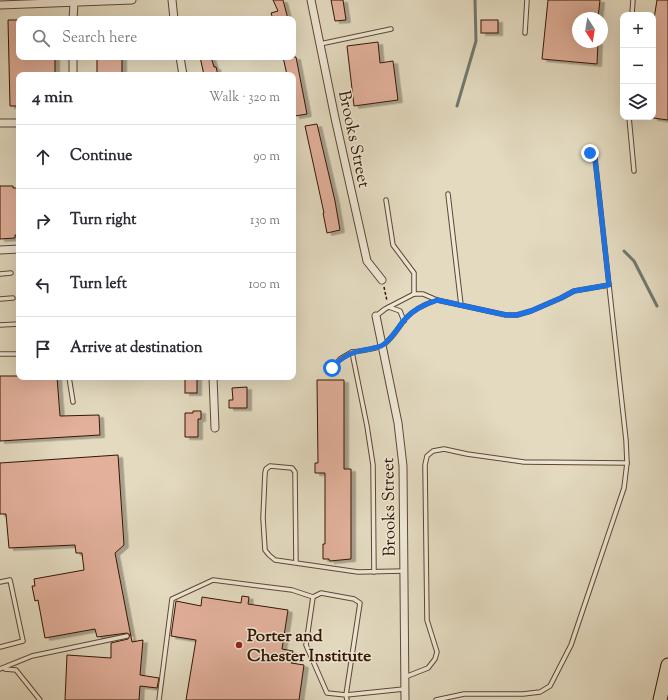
<!DOCTYPE html>
<html lang="en">
<head>
<meta charset="utf-8">
<style>
  :root { --surface:#fff; --page:#f2f2f3; --text:#2b2b33; --muted:#7c7c81; --line:#e1e1e2 }
  body { margin:0; font-family:"Sorts Mill Goudy",serif; background:var(--page); color:var(--text) }
  .controls { position:absolute; right:12px; top:12px; display:grid; overflow:hidden; border-radius:8px; box-shadow:0 4px 16px #0002 }
  .controls button { width:36px; height:36px; display:grid; place-items:center; padding:0; border:0; border-bottom:1px solid var(--line); background:var(--surface); color:var(--text); font:20px sans-serif }
  .compass { position:absolute; left:572px; top:12px; width:36px; height:36px; border-radius:50%; background:var(--surface); box-shadow:0 4px 16px #0002; rotate:168deg }
  .stop { position:absolute; width:12px; height:12px; margin:-9px; border:3px solid #1a73e8; border-radius:50%; background:#fff }
  .stop.end { background:#1a73e8; border-color:#fff; box-shadow:0 1px 4px #0008 }
  .list { margin:0; padding:0; list-style:none }
  h2 { display:flex; justify-content:space-between; align-items:center; height:52px; margin:0; padding:0 16px; font-size:17px }
  h2 small { font-size:13px; font-weight:400; color:var(--muted) }
  .list li { display:grid; grid-template-columns:26px 1fr auto; gap:12px; align-items:center; box-sizing:border-box; height:64px; padding:0 16px; border-top:1px solid var(--line) }
  .list b { display:block; font-size:15px; white-space:nowrap }
  .list em { font-size:13px; font-style:normal; color:var(--muted) }
  .icon { flex:none; width:22px; height:22px; fill:none; stroke:currentColor; stroke-width:2; stroke-linecap:round; stroke-linejoin:round }
  .map { position:relative; flex:none; width:668px; height:700px; overflow:hidden }
  .search { position:absolute; background:var(--surface); box-shadow:0 4px 16px #0002; left:16px; top:16px; width:280px; height:44px; display:flex; align-items:center; gap:10px; box-sizing:border-box; padding:0 14px; border-radius:8px; color:var(--muted); font-size:15px }
  .panel { position:absolute; background:var(--surface); box-shadow:0 4px 16px #0002; left:16px; top:72px; width:280px; height:308px; border-radius:8px }
  .map>svg:first-child { display:block }
</style>
</head>
<body>
<div class="map">
<svg width="668" height="700" viewBox="0 0 668 700">
  <defs>
    <filter id="shadow"><feDropShadow dx="4.5" dy="2.5" stdDeviation="0" flood-color="#0004"/></filter>
  </defs>
  <rect width="100%" height="100%" fill="#e3dac0"/>
  <filter id="stains"><feTurbulence type="fractalNoise" baseFrequency=".005" numOctaves="4"/><feColorMatrix values="0 0 0 0 .2 0 0 0 0 .09 0 0 0 0 .02 0 0 0 .5 -.17"/></filter>
  <radialGradient id="worn" r=".72"><stop offset=".6" stop-color="#630" stop-opacity="0"/><stop offset="1" stop-color="#630" stop-opacity=".3"/></radialGradient>
  <g fill="none" stroke-linecap="round" stroke-linejoin="round">
    <!-- stream -->
    <g stroke="#6f7870" stroke-width="3">
      <path d="M457,106l19,-65 -1,-41"/>
      <path d="M624,251l10,10 23,45"/>
    </g>
  </g>
  <!-- building -->
  <g fill="#e2b09b" stroke="#351603" filter="url(#shadow)">
    <path d="M273,0h10l5,19h-15l-2,-6 7,-2z"/>
    <path d="M331,0h12l3,20 -11,1z"/>
    <path d="M548,0h52l-2,18h-20v24h20l-1,22 -55,-5z"/>
    <path d="M657,0h11v120l-15,-2v-93z"/>
    <path d="M8,20h11v37h36v18h-36v31h-9z"/>
    <rect x="481" y="20" width="17" height="13"/>
    <path d="M378,42l2,21 13,-2 5,39 -44,6 -7,-60z"/>
    <path d="M97,57h25v16l-25,1z"/>
    <path d="M200,57h11l3,10h2l2,8h-14z"/>
    <path d="M283,57h13l11,57 -12,2 -2,-11v-30h-6z"/>
    <path d="M317,124l18,77 5,29 -13,3 -4,-20h1l-19,-87z"/>
    <path d="M0,186h13v2h6v47h-4v3l-15,1z"/>
    <path d="M0,376h19v1h38l3,39 39,-1 1,20 -100,6z"/>
    <rect x="185" y="377" width="12" height="16"/>
    <path d="M317,380h27v89h7v90l-21,2 -1,-2h-6v-15h2v-71h-10v-10h3z"/>
    <path d="M247,387v21h-18v-8h4l-1,-12z"/>
    <path d="M193,411h8v8h-3v18h-13v-24h8z"/>
    <path d="M118,455l6,90 -9,8 17,89 11,-2 -3,35 19,3 -2,10 -17,-2 -1,14h-74l2,-45 44,3v-15l17,-4 2,-4 -3,-2 -30,4 -2,-8 -50,9 -7,-38 -3,1 -3,-15h3l-1,-7 50,-9 -2,-17h-6l-1,-8 -66,3 -3,-34h-6v-51z"/>
    <path d="M242,596l7,1 -1,7 40,6 -6,39 11,2 -2,12 13,2 -5,35h-113l10,-60 -25,-4 5,-35 25,5 1,-9 39,6z"/>
  </g>
  <g fill="none" stroke-linecap="round" stroke-linejoin="round">
    <!-- lane casing -->
    <g stroke="#604732" stroke-width="5.5">
      <g id="lane">
        <path d="M632,15l1,-15"/>
        <path d="M525,33l2,-33"/>
        <path d="M320,44l71,-15"/>
        <path d="M629,117l5,54"/>
        <path d="M448,194l13,111"/>
        <path d="M386,200l7,45 21,28v21"/>
        <path d="M0,274l11,-1"/>
        <path d="M0,299l13,-1"/>
        <path d="M389,307l11,4 4,10"/>
        <path d="M376,316l9,-7 29,-15h9l14,6 69,15h11l14,-4 30,-13 13,-7 35,-6"/>
        <path d="M0,325l19,-1"/>
        <path d="M0,354h19"/>
        <path d="M332,368l8,-9 12,-7"/>
        <path d="M69,377l4,25"/>
        <path d="M296,563l-1,-91 -3,-4 -22,-2 -4,3 -1,4 -2,45 2,32 4,5 6,5 83,12 46,-1"/>
        <path d="M374,572l-1,-107 -6,-39 -15,-74c8,-1 25,-3 31,-7 9,-6 15,-17 22,-26 8,-9 20,-15 32,-19"/>
        <path d="M0,582l10,-2 13,61 -23,6"/>
        <path d="M0,669l32,-13 95,-20"/>
        <path d="M5,669l11,1 24,30"/>
        <path d="M405,677l23,-9 7,-9 2,-7 -10,-32 -2,-155 2,-9 6,-5 11,-2 23,5 57,8 103,1"/>
        <path d="M159,700l13,-101 41,-19 79,10 21,7"/>
        <path d="M347,700l-1,-5 14,-92 -6,-4 -33,-6 -8,4 -7,48 21,48 19,2 58,-6"/>
        <path d="M436,700l28,-6h59l17,-2 10,-6 21,-41 53,-157 3,-25 -1,-23 -28,-255 -3,-27 -5,-5"/>
      </g>
    </g>
    <!-- street casing -->
    <g stroke="#604732" stroke-width="9">
      <g id="street">
        <path d="M172,0l2,19"/>
        <path d="M311,0l24,118 32,143 15,19"/>
        <path d="M0,5l132,-5"/>
        <path d="M73,19l1,-16"/>
        <path d="M180,57l3,18"/>
        <path d="M73,75v-18"/>
        <path d="M0,123h19"/>
        <path d="M0,250l19,-1"/>
        <path d="M376,316l22,107 5,43 2,234"/>
        <path d="M213,377l2,51"/>
      </g>
    </g>
    <!-- highway casing -->
    <g stroke="#351603" stroke-width="15">
      <path id="highway" d="M660,700l8,-35"/>
    </g>
    <!-- path -->
    <path stroke="#351603" stroke-width="1.5" stroke-dasharray="3 2" stroke-linecap="butt" d="M384,287l3,14"/>
    <!-- lane -->
    <use href="#lane" stroke="#ede7d6" stroke-width="3.5"/>
    <!-- street -->
    <use href="#street" stroke="#ede7d6" stroke-width="7"/>
    <!-- highway -->
    <use href="#highway" stroke="#e3dac0" stroke-width="13"/>
  </g>
  <g fill="none" stroke-linecap="round" stroke-linejoin="round">
    <!-- route -->
    <path stroke="#1a73e8" stroke-width="5" d="M332,368c11,-13 21,-16 37,-19 4,-1 8,-1 12,-3 9,-4 18,-20 24,-27 9,-10 20,-15 32,-19l69,15h11l14,-4 30,-13 13,-7 35,-6 -14,-127 -5,-5"/>
  </g>
  <!-- markers -->
  <circle fill="#8f2418" stroke="#ede7d6" stroke-width="1.5" cx="239" cy="645" r="4"/>
  <g text-anchor="middle" stroke-width="3" stroke-linejoin="round" paint-order="stroke">
    <!-- street labels -->
    <g font-size="17" fill="#351603" stroke="#ede7d6">
      <text transform="translate(355 139) rotate(78)" y="6">Brooks Street</text>
      <text transform="translate(388 507) rotate(-91)" y="6">Brooks Street</text>
    </g>
    <!-- poi labels -->
    <g font-size="17" font-weight="bold" fill="#351603" stroke="#ede7d6" text-anchor="start">
      <text x="247" y="641">Porter and<tspan x="247" dy="20">Chester Institute</tspan></text>
    </g>
  </g>
  <rect width="100%" height="100%" filter="url(#stains)"/>
  <rect width="100%" height="100%" fill="url(#worn)"/>
</svg>
<div class="controls">
<button>+</button>
<button>−</button>
<button><svg class="icon" aria-label="layers" viewBox="0 0 24 24"><path d="M12 4l9 5-9 5-9-5zM3 14l9 5 9-5"/></svg></button>
</div>
<svg class="compass" viewBox="-18 -18 36 36"><path d="M0-13l5 13h-10z" fill="#e53935"/><path d="M0 13l5-13h-10z" fill="#7c7c81"/></svg>
<div class="stop" style="left:332px;top:368px"></div>
<div class="stop end" style="left:590px;top:153px"></div>
<div class="search"><svg class="icon" aria-label="search" viewBox="0 0 24 24"><circle cx="10" cy="10" r="6"/><path d="M15 15l6 6"/></svg>Search here</div>
<section class="panel">
<h2>4 min<small>Walk · 320 m</small></h2>
<ul class="list">
<li><svg class="icon" aria-label="ahead" viewBox="0 0 24 24"><path d="M12 20V5M6 11l6-6 6 6"/></svg><div><b>Continue</b></div><em>90 m</em></li>
<li><svg class="icon" aria-label="right" viewBox="0 0 24 24"><path d="M7 20v-9h11M14 6l5 5-5 5"/></svg><div><b>Turn right</b></div><em>130 m</em></li>
<li><svg class="icon" aria-label="left" viewBox="0 0 24 24"><path d="M17 20v-9H6M10 6l-5 5 5 5"/></svg><div><b>Turn left</b></div><em>100 m</em></li>
<li><svg class="icon" aria-label="arrive" viewBox="0 0 24 24"><path d="M6 21V4h12l-3 4 3 4H6"/></svg><div><b>Arrive at destination</b></div></li>
</ul>
</section>
</div>
</body>
</html>
